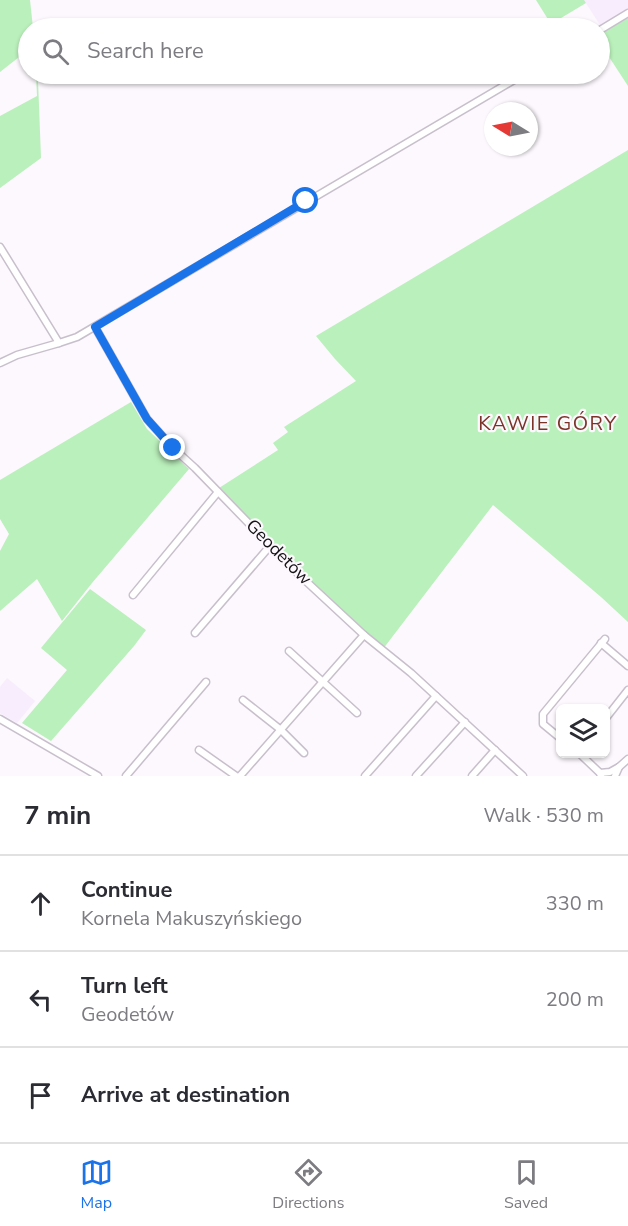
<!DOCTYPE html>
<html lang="en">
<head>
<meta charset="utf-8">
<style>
  :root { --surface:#fff; --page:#f7f7f7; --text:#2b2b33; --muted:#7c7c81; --line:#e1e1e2; --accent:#1a73e8 }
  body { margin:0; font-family:"Nunito Sans",sans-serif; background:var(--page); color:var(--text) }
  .controls { position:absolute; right:18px; bottom:18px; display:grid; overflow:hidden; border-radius:9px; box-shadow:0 2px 4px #0004 }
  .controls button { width:54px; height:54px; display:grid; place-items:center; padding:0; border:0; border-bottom:2px solid var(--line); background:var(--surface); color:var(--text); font:30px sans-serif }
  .compass { position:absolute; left:484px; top:102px; width:54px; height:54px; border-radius:50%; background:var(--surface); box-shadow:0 2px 4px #0004; rotate:280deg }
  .stop { position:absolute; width:18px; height:18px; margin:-14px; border:4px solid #1a73e8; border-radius:50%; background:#fff }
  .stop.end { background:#1a73e8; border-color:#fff; box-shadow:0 2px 6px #0008 }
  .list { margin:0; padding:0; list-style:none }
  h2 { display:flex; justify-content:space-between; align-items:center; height:78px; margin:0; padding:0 24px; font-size:26px }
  h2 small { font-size:20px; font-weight:400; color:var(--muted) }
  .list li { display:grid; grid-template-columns:39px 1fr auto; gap:18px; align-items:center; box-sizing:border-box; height:96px; padding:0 24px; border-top:2px solid var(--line) }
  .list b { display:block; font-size:22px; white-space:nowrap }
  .list p { margin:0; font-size:20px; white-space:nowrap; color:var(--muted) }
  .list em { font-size:20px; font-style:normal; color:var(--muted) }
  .icon { flex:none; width:33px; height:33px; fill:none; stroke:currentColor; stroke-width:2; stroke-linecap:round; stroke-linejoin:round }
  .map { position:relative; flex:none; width:628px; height:776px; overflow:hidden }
  .search { position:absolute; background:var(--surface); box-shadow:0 2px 4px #0004; left:18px; right:18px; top:18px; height:66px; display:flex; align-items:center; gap:15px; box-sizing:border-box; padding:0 21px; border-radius:33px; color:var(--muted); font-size:22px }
  .sheet { height:366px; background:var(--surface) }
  nav { display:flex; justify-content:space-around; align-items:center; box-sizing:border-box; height:84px; border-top:2px solid var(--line); background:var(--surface); font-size:16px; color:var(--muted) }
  nav a { display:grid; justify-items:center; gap:3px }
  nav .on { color:var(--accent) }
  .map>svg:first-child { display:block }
</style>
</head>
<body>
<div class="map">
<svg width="628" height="776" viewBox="0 0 628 776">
  <rect width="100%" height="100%" fill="#fcf8fd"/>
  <!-- built -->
  <g fill="#f8edfd">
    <path d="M584,0h44v13l-26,15z"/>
    <path d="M7,678l28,23 -18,22 -17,-10v-26z"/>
  </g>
  <!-- green -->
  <g fill="#baf0bb">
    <path d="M0,0h30l3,28h-5v22l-28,22z"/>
    <path d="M536,0h48l2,3 -35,21z"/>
    <path d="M628,18v68l-28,-43v-9z"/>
    <path d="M36,74h2v6l3,78 -41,30v-72l37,-20z"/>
    <path d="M628,150v472l-27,-25 -108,-92 -110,144 -85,-78 -79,-83 59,-38 -5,-7 15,-11 -4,-5 72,-46 -21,-22 -19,-23z"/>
    <path d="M131,402l16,27 42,40 -97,114 -30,38 -25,-42 -37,32v-60l9,-17 -9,-15v-39z"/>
    <path d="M90,589l56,41 -12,16 -83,95 -29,-18 45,-53 -26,-22z"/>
  </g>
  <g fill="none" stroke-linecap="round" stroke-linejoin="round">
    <!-- minor casing -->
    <g stroke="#c8bfcc" stroke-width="9">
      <g id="minor">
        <path d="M600,30l28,-17"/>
        <path d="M0,247l59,96"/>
        <path d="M95,327l52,92 26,29 22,20 100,103 69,64 47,38 112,103"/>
        <path d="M0,363l17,-8 42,-12 18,-6 447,-263"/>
        <path d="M133,595l85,-103"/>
        <path d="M195,633l75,-87"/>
        <path d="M601,643l27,23"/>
        <path d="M289,651l68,62"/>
        <path d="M243,700l38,30 23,23"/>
        <path d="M606,718l22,-28"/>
        <path d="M0,719l98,57"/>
        <path d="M560,738l-17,-14v-10l62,-75"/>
        <path d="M199,750l37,26"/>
        <path d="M580,754l20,19 1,3"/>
        <path d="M600,773l10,-1 9,-5"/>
        <path d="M126,776l80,-94"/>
        <path d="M240,776l124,-141"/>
        <path d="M365,776l71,-80"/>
        <path d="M416,776l49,-54"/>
        <path d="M472,776l23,-26"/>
        <path d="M615,776l4,-9 9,-8"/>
      </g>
    </g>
    <!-- minor -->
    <use href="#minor" stroke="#fff" stroke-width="6"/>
  </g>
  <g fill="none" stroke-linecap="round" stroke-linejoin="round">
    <!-- route -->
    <path stroke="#1a73e8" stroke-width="8" d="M173,448l-26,-29 -52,-92 211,-126"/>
  </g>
  <g text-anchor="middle" stroke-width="4.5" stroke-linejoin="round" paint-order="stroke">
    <!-- street labels -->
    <g font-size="18" fill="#151216" stroke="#fcf8fd">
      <text transform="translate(279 552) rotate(45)" y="6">Geodetów</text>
    </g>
    <!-- neighbourhood labels -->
    <g font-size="20" letter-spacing="1.5" fill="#7a3427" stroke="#fcf8fd">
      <text x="548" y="430">KAWIE GÓRY</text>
    </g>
  </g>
</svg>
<div class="controls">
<button><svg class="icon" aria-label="layers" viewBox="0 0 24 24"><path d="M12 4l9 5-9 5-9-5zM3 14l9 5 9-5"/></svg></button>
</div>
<svg class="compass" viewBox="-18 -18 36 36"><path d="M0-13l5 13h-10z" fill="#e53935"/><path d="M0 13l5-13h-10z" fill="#7c7c81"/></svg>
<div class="stop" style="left:306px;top:201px"></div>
<div class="stop end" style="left:173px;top:448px"></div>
<div class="search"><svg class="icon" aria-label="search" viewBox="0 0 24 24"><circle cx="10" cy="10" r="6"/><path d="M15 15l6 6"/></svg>Search here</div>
</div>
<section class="sheet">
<h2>7 min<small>Walk · 530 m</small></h2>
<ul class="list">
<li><svg class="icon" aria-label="ahead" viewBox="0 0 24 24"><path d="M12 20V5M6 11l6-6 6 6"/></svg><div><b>Continue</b><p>Kornela Makuszyńskiego</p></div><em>330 m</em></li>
<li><svg class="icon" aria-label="left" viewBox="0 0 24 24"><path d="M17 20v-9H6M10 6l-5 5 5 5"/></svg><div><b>Turn left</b><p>Geodetów</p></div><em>200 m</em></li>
<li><svg class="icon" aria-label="arrive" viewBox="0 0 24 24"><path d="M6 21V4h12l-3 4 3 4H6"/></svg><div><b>Arrive at destination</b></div></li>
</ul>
</section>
<nav>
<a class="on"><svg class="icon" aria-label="map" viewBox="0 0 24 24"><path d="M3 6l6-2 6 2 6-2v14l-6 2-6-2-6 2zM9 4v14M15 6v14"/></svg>Map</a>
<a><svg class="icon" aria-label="directions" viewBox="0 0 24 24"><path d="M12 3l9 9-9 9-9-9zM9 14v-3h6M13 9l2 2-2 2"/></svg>Directions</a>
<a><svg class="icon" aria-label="saved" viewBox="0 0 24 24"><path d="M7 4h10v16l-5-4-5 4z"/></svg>Saved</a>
</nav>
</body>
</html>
